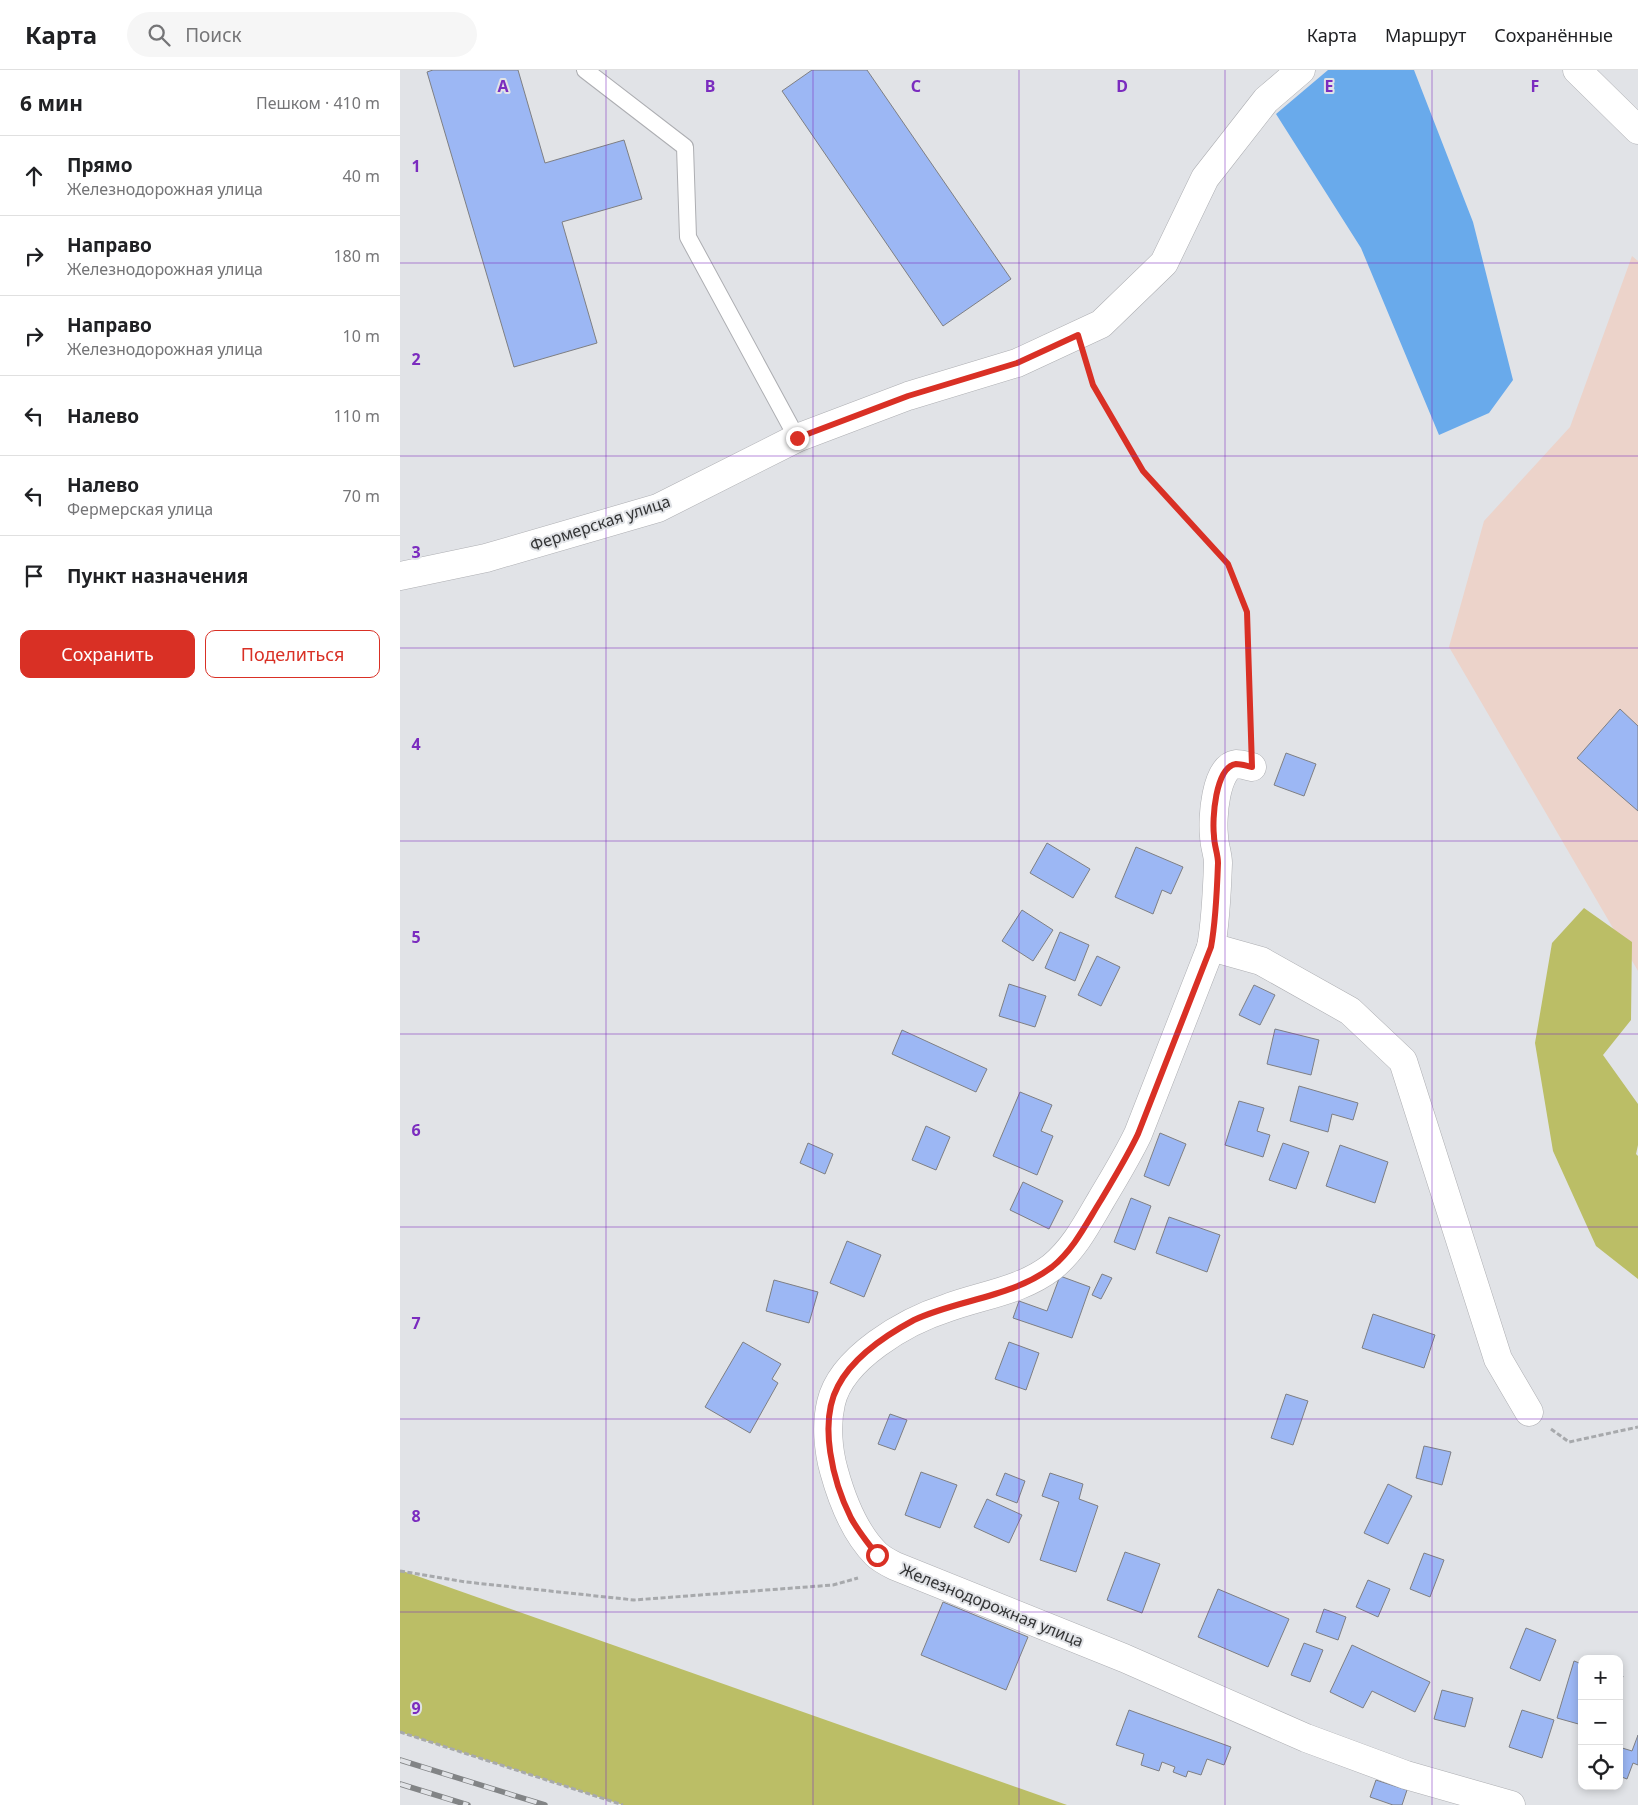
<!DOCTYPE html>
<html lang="ru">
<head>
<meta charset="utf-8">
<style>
  :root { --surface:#fff; --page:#f6f6f6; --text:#202124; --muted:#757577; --line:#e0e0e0; --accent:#d93025 }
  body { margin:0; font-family:"Noto Sans",sans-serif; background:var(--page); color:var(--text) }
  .controls { position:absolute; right:15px; bottom:15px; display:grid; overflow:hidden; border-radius:10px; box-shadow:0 2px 8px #0003 }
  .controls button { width:45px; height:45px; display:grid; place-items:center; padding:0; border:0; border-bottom:1px solid var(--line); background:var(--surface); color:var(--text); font:25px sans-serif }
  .stop { position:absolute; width:15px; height:15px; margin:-11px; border:4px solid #d93025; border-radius:50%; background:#fff }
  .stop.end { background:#d93025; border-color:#fff; box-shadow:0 1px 5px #0008 }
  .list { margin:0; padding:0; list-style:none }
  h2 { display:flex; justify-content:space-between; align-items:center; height:65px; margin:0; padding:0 20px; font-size:21px }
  h2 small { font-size:16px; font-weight:400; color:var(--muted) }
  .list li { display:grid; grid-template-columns:32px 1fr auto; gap:15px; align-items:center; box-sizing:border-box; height:80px; padding:0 20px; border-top:1px solid var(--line) }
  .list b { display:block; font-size:19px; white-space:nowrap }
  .list p { margin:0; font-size:16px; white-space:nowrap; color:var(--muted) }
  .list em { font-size:16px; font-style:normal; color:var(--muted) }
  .actions { display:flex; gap:10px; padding:15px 20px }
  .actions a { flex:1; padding:11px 0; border:1px solid var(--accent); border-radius:10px; text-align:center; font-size:18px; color:var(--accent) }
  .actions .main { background:var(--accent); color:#fff }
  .icon { flex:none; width:28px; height:28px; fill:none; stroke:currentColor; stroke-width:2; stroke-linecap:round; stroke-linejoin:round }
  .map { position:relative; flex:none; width:1238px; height:1735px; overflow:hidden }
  header { display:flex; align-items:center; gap:30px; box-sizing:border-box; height:70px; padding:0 25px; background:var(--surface); border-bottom:1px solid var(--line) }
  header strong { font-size:24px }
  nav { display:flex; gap:28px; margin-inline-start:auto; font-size:18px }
  .search { width:350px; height:45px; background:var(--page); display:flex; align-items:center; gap:12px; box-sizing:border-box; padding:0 18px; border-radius:28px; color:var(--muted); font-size:19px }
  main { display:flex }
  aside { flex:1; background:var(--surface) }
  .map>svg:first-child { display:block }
</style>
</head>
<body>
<header>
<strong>Карта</strong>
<div class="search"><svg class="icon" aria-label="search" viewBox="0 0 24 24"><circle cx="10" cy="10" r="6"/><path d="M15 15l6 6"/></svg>Поиск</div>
<nav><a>Карта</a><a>Маршрут</a><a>Сохранённые</a></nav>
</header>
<main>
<aside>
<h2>6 мин<small>Пешком · 410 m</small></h2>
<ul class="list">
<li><svg class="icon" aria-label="ahead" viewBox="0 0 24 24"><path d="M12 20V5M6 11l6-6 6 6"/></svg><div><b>Прямо</b><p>Железнодорожная улица</p></div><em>40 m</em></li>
<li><svg class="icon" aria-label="right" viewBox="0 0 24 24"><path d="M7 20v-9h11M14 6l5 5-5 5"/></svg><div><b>Направо</b><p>Железнодорожная улица</p></div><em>180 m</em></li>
<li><svg class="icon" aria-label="right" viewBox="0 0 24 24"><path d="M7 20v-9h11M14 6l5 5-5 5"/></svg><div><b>Направо</b><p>Железнодорожная улица</p></div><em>10 m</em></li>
<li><svg class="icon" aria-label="left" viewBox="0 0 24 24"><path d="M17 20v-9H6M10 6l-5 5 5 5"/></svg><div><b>Налево</b></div><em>110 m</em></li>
<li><svg class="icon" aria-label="left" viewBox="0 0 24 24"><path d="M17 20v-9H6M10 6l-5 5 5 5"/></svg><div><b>Налево</b><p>Фермерская улица</p></div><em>70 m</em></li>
<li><svg class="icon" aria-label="arrive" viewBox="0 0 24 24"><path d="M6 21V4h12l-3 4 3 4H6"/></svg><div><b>Пункт назначения</b></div></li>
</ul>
<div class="actions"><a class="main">Сохранить</a><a>Поделиться</a></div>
</aside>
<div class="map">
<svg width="1238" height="1735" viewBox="0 0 1238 1735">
  <rect width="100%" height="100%" fill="#e1e3e7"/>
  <!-- industrial -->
  <path fill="#ecd3ca" d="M1232,186l6,5v710l-189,-324 35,-126 86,-94z"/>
  <!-- green -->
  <g fill="#bbbe66">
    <path d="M1184,838l48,34 -1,78 -28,35 35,49v41l-2,9 2,2v123l-42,-33 -43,-95 -18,-108 17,-100z"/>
    <path d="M0,1500l667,235h-444l-223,-73z"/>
  </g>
  <!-- water -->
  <path fill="#69aaeb" d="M928,0h86l59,152 40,158 -24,33 -50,22 -78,-187 -85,-134z"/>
  <!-- building -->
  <g fill="#9cb7f4" stroke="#7e7f83">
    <path d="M33,0h85l27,93 79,-23 18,59 -80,23 35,121 -83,24 -87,-295z"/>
    <path d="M412,0h55l144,209 -68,47 -161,-235z"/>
    <path d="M1220,639l18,17v85l-61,-53z"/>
    <path d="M886,683l30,11 -12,32 -30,-11z"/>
    <path d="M647,773l43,26 -17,29 -43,-25z"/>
    <path d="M736,777l47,20 -12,27 -9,-4 -9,24 -38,-17z"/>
    <path d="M622,840l31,20 -20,31 -31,-20z"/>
    <path d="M660,862l29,13 -14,36 -30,-13z"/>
    <path d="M697,886l23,11 -19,39 -23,-11z"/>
    <path d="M609,914l37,12 -11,31 -36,-11z"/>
    <path d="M854,915l21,10 -15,30 -21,-10z"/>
    <path d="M875,959l44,11 -8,35 -44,-11z"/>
    <path d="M502,960l85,39 -11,23 -84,-38z"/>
    <path d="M899,1016l59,17 -5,17 -21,-6 -4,18 -38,-11z"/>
    <path d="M620,1022l32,13 -11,26 12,5 -16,39 -44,-19z"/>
    <path d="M839,1031l25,7 -7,23 13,4 -7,22 -38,-12z"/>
    <path d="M526,1056l24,11 -14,33 -24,-10z"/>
    <path d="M760,1063l26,11 -17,42 -25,-10z"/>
    <path d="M408,1073l25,11 -8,20 -25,-11z"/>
    <path d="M883,1073l26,9 -13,37 -27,-9z"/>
    <path d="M940,1075l48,17 -13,41 -49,-17z"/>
    <path d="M623,1112l40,19 -14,28 -39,-19z"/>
    <path d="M731,1128l20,8 -16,44 -21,-8z"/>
    <path d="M769,1147l51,18 -13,37 -51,-19z"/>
    <path d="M447,1171l34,14 -17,42 -34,-14z"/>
    <path d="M702,1204l10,4 -11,21 -9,-4z"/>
    <path d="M660,1206l30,11 -18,51 -59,-20 6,-17 28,10z"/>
    <path d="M374,1210l44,12 -9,31 -43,-12z"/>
    <path d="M973,1244l62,21 -11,33 -62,-20z"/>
    <path d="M343,1272l38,22 -9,15 6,4 -28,50 -45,-26z"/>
    <path d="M609,1272l30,11 -13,37 -31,-11z"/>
    <path d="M886,1324l22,7 -15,44 -22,-7z"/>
    <path d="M490,1344l17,6 -12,30 -17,-6z"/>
    <path d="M1024,1376l27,6 -9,33 -26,-7z"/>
    <path d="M521,1402l36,13 -17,43 -35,-13z"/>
    <path d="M605,1403l20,8 -8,22 -21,-8z"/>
    <path d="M650,1403l33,11 -4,15 19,7 -22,66 -36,-12 19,-58 -17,-6z"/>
    <path d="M988,1414l24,12 -24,48 -24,-11z"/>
    <path d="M587,1429l35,16 -13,28 -35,-16z"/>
    <path d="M725,1482l35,12 -18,49 -35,-13z"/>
    <path d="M1024,1483l20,7 -14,37 -20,-8z"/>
    <path d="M968,1510l22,9 -12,28 -22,-10z"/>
    <path d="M818,1519l71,30 -21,48 -70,-30z"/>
    <path d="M543,1532l85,35 -22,53 -85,-35z"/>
    <path d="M924,1539l22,8 -8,23 -22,-8z"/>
    <path d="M1126,1558l30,12 -16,41 -30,-13z"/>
    <path d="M904,1573l19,7 -13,32 -19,-7z"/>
    <path d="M952,1575l78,37 -15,30 -43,-21 -9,17 -33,-16z"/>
    <path d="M1174,1591l8,3v61l-25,-7z"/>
    <path d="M1219,1605l4,1 -4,13z"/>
    <path d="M1042,1620l31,8 -8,29 -31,-8z"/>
    <path d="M729,1640l102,37 -7,18 -17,-6 -6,16 -13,-4 -2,6 -13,-5 2,-5 -13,-5 -3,9 -18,-6 3,-11 -28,-9z"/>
    <path d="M1122,1640l32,10 -12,38 -33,-11z"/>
    <path d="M1238,1665v30l-5,-2 -6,16 -8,-3v-29l13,4z"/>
    <path d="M976,1710l31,10 -5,15h-9l-23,-8z"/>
  </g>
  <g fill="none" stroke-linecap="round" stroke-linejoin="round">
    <!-- service casing -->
    <g stroke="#adaeb2" stroke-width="18">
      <path id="service" d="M185,0l100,77 3,90 109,201"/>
    </g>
    <!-- minor casing -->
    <g stroke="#adaeb2" stroke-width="29">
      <g id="minor">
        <path d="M1177,0l61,60"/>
        <path d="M0,506l86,-18 172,-50 139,-70 111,-42 109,-33 84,-39 63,-61 41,-85 61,-78 35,-30"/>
        <path d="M852,697c-5,-1 -11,-3 -16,-3 -21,3 -24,56 -22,72 0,9 4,18 4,27 -1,28 -2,57 -7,84l-73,187c-11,23 -24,44 -37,66 -14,24 -27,49 -49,67 -31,24 -70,28 -105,41 -41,13 -106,50 -116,95 -5,21 -3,47 3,68 8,29 20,61 42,83 5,5 13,9 19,12l229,92 182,80 100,37 105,30"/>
        <path d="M811,877l50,14 89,50 53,50 95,298 31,53"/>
      </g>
    </g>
    <!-- path -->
    <g stroke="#a7a9ac" stroke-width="3" stroke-dasharray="5 2.5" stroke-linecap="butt">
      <path d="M686,292l7,23 50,86 85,93 19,48 4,125"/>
      <path d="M1151,1359l18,13 69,-15"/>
      <path d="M0,1501l66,11 168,18 199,-15 25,-7"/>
      <path d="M0,1662l223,73"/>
    </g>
    <!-- service -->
    <use href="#service" stroke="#fff" stroke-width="16"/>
    <!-- minor -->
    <use href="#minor" stroke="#fff" stroke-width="28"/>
    <!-- rail casing -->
    <g stroke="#828486" stroke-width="5.5">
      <g id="rail">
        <path d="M0,1690l145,45"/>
        <path d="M0,1714l68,21"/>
      </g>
    </g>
    <!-- rail -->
    <use href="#rail" stroke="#e1e3e7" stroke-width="4" stroke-dasharray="11" stroke-linecap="butt"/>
  </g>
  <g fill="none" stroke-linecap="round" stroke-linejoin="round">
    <!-- route -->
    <path stroke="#d93025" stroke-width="6" d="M397,368l111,-42 109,-33 61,-28 15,50 50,86 85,93 19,48 5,155c-5,-1 -11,-3 -16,-3 -21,3 -24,56 -22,72 0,9 4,18 4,27 -1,28 -2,57 -7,84l-73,187c-11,23 -24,44 -37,66 -15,24 -27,49 -49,67 -41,31 -93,32 -138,53 -28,15 -61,37 -76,66 -20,37 -5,96 13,132 7,13 17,25 26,37"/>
  </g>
  <!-- grid -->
  <path fill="none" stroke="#7b2cbf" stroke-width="1" stroke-opacity="0.55" d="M206,0v1735M413,0v1735M619,0v1735M825,0v1735M1032,0v1735M0,193h1238M0,386h1238M0,578h1238M0,771h1238M0,964h1238M0,1157h1238M0,1349h1238M0,1542h1238"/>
  <g text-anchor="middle" stroke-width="4" stroke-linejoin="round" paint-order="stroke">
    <!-- street labels -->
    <g font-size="16" fill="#343536" stroke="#e1e3e7">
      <text transform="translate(200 453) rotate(-18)" y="6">Фермерская улица</text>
      <text transform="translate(592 1535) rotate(22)" y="6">Железнодорожная улица</text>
    </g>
  </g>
  <g font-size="16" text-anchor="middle" font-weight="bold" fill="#7b2cbf" stroke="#e1e3e7" stroke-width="4" stroke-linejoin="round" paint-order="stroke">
    <text x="103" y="22">A</text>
    <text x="310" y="22">B</text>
    <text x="516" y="22">C</text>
    <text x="722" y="22">D</text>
    <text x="929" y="22">E</text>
    <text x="1135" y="22">F</text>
    <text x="16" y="102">1</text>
    <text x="16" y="295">2</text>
    <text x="16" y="488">3</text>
    <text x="16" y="680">4</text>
    <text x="16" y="873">5</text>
    <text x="16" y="1066">6</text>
    <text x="16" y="1259">7</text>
    <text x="16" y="1452">8</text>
    <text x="16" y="1644">9</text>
  </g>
</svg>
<div class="controls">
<button>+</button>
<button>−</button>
<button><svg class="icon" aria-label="locate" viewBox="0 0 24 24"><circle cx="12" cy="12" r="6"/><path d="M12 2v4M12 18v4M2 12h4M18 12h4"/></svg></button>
</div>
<div class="stop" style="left:477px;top:1485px"></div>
<div class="stop end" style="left:397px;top:368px"></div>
</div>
</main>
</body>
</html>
